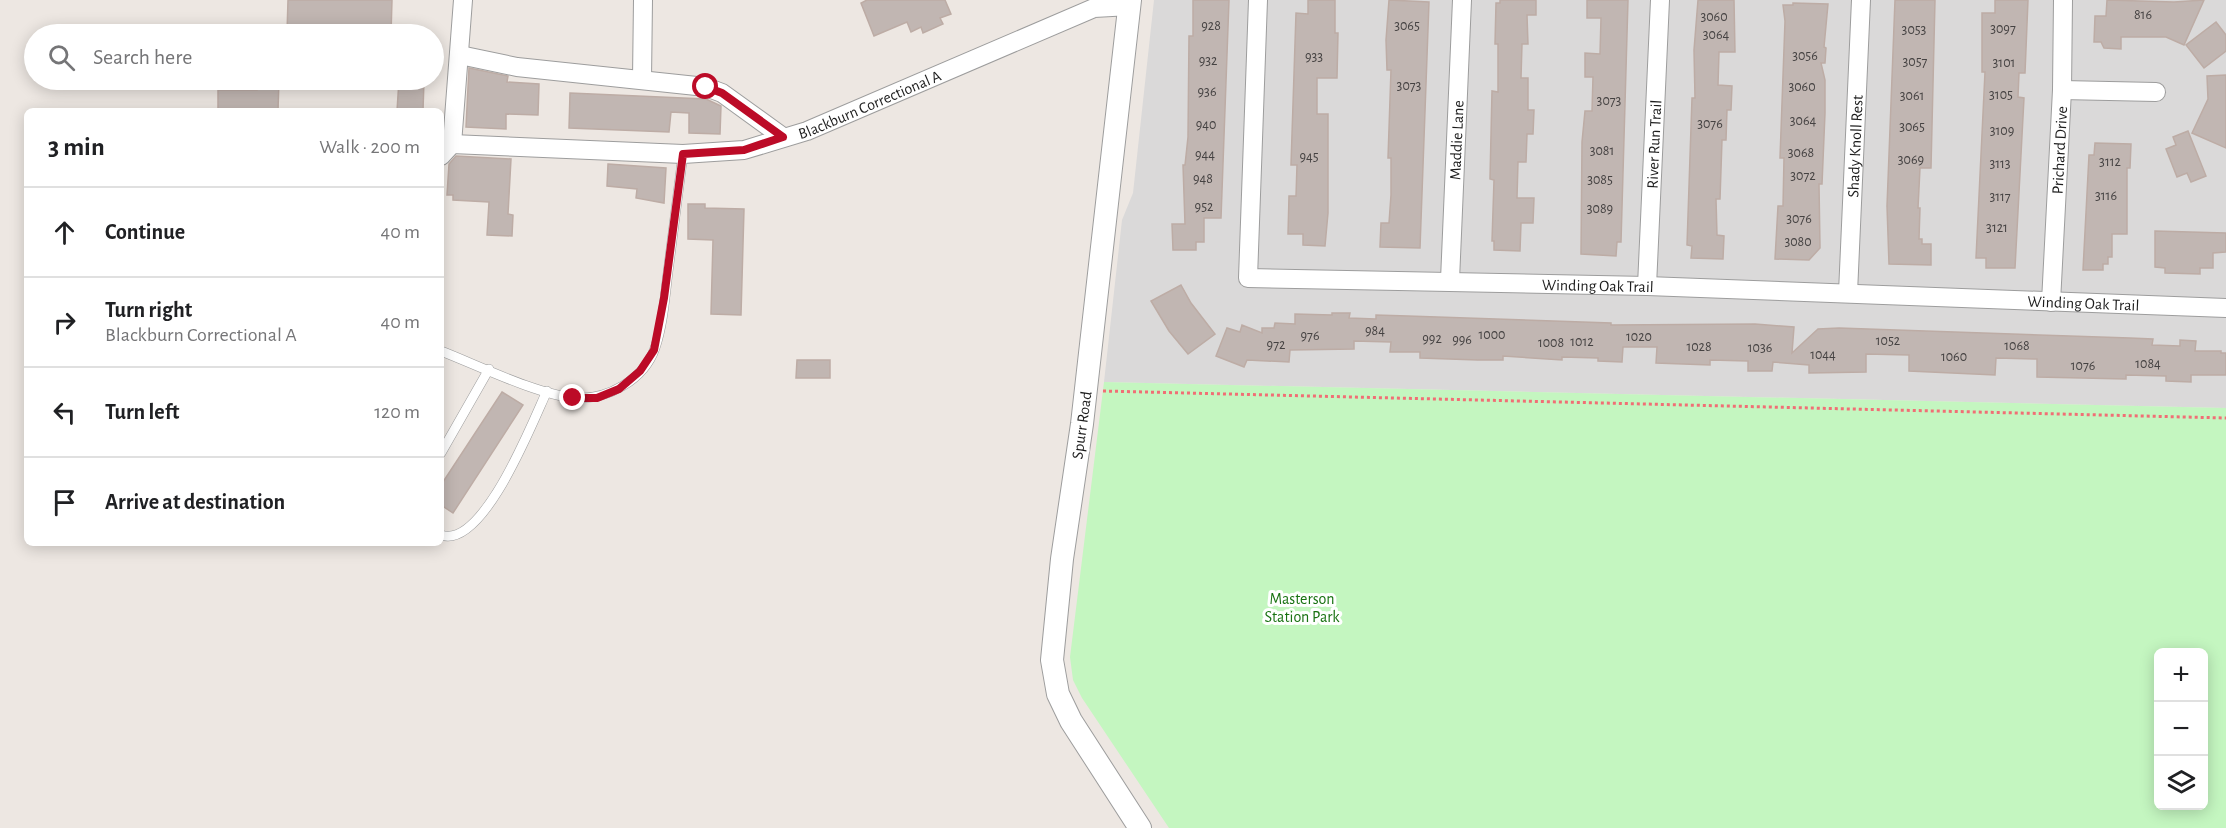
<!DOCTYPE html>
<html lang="en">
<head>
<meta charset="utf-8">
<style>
  :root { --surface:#fff; --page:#f2f2f2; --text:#202124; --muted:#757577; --line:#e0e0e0 }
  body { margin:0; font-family:"Alegreya Sans",sans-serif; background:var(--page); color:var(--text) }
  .controls { position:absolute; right:18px; bottom:18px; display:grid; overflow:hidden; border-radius:9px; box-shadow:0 3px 15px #0003 }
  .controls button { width:54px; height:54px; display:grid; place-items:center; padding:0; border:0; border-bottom:2px solid var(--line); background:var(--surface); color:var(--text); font:30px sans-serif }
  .stop { position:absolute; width:18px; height:18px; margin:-14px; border:4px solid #bc0b27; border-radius:50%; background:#fff }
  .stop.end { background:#bc0b27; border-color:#fff; box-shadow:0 2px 6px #0008 }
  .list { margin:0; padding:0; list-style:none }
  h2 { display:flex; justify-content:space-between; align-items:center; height:78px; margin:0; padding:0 24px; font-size:26px }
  h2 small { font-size:20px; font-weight:400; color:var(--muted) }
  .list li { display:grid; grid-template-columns:39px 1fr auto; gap:18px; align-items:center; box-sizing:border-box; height:90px; padding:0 24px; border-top:2px solid var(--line) }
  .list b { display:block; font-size:22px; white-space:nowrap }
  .list p { margin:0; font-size:20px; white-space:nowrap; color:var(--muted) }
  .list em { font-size:20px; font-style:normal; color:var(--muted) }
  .icon { flex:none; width:33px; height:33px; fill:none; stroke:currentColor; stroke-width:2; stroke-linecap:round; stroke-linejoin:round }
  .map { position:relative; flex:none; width:2226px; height:828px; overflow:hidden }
  .search { position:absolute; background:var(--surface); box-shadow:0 3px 15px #0003; left:24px; top:24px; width:420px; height:66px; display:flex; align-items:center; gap:15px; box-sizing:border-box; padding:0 21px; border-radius:33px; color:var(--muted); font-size:22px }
  .panel { position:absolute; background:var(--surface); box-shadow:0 3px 15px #0003; left:24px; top:108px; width:420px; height:438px; border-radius:9px }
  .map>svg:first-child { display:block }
</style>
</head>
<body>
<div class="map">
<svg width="2226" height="828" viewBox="0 0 2226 828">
  <rect width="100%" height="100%" fill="#ede7e2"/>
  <!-- residential -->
  <path fill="#dad9d9" d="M1154,0h1072v408l-1122,-26 18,-162 11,-27z"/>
  <!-- park -->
  <path fill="#c4f6c0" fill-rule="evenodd" d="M1104,382l1122,26v420h-1057l-87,-130 -9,-18 -3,-23zM2158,652h46v154h-46z"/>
  <!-- building -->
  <g fill="#c1b6b2" stroke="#bdaca5" stroke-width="1.5">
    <path d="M288,0h104l-1,34 -104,-1z"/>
    <path d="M867,0h78l6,14 -11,4 3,6 -20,9 -2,-6 -10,5 -4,-10 -33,14 -13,-33z"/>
    <path d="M1193,0h36l-8,218h-17v24h-8v8h-23l-1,-26h13l-2,-59h2l3,-28 1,-101h4z"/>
    <path d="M1308,0h27v33h3l-1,45h-20v36h11v99l-3,33 -22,-1v-11h-15l1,-38h7l1,-31h-6l5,-152 12,1z"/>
    <path d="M1389,0l40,2 -9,246 -40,-1 1,-24h8l2,-28v-37h-3l3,-88h-4l-1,-30z"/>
    <path d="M1500,0h36v15h-9l1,29h-6l-1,34h7v32h6l-1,24h-6l-1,28h-8l-1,36h17l-1,25h-12l-1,28 -26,-1v-9h-2l2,-61 -4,-1 2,-88 6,1v-48h-3l1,-41h4z"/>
    <path d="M1587,0h41l-7,242h-4l-1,14 -35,-2 1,-112 3,-31h7l1,-34h-8v-24l15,1 1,-36h-14z"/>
    <path d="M1698,0h36l1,52h-16l-1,33 14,1 -1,24h-4l-1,30h-4l-2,59h-4l1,36 7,1 -1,23 -32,-1 1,-12 -5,-1 5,-147h3l-1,-48z"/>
    <path d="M1895,0h40l-4,168h-11l-2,40h2l-1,31h3v5h9v21l-42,-1 -2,-58z"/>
    <path d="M1995,0h33l-3,73h-6l-1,24 6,1 -9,170h-29v-10h-10l9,-186h-3v-59h13z"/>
    <path d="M2107,0l67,2 30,-2 -20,45 -18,-8h-45v12l-17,-1 -3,-6h-7l1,-26h11z"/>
    <path d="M1793,3l35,1 -4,43 2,1 -1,15h-4l4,17v33l-3,71h-3l1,64 -11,12 -34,-1 3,-53h5l1,-48h-4l5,-137 -2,-16h10z"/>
    <path d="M2216,22l10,13v16l-22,17 -18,-23z"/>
    <path d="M469,68l39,8 -1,6 32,2 -1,31 -32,-1v15l-40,-2z"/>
    <path d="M2226,75v73l-34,-15 16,-34 -1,-23z"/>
    <path d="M257,80h22l-1,31h-60v-21h39z"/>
    <path d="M399,80h25l-1,31h-26z"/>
    <path d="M570,93l136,6 15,7 -1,28 -31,-1v-20l-18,-1 -2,20 -100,-4z"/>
    <path d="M2188,131l18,45 -15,6 -4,-9 -10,4 -11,-28 10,-4 -3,-8z"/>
    <path d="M2095,143l36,1 -1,24h-3v66h-15v23h-4v7h-5v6h-20l6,-115h5z"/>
    <path d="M456,156l55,3 -3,55 5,1 -1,21 -25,-1 2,-33 -36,-2v-5h-6l2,-31z"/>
    <path d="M608,164l58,4 -2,35 -28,-5 1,-9 -30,-3z"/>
    <path d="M688,204h17v4l39,1 -3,106 -30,-1 2,-74 -25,-1z"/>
    <path d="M2155,231l71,2v19l-13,1v15h-13v6l-35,-1v-5l-10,-1z"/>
    <path d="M1181,285l10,18 24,31 -27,20 -19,-23 -18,-30z"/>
    <path d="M1332,313h18l-1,5 27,1v-4l32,1 203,7v2l144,-1 39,3 -2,26 26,-24 21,-1 291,10 23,1 -1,6 28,1v-6l16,1 -1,10h26v2h5v22h-35v7l-25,-1v-5l-40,-1v4l-89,-2v-18l-41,-1 -1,17 -86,-4v-16l-43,-1v18l-57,1v-8l-36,-3 -1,9h-24v-10l-38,-1v5l-54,-2 1,-16h-34l-1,15 -24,-1v-3l-36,-1v3l-59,-4v4h-25l-58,-2v-6h-30l1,-10 -37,-1v8l-64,1 -1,12 -42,-2 -3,7 -28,-11 11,-28 13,4 2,-7 20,8v-5h12l1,-5 20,1v-10l37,1z"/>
    <path d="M797,360h33v18h-34z"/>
    <path d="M502,392l21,13 -70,108 -12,-8v-20z"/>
  </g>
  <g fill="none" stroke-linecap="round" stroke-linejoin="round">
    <!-- service casing -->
    <g stroke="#9d9d9d" stroke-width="10">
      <g id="service">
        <path d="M441,351c36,14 97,44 134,47 32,2 69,-18 80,-50 8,-23 10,-52 13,-76 5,-40 10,-79 15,-118"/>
        <path d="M441,453l48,-84"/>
        <path d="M441,535c42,15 92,-114 106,-144"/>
      </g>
    </g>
    <!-- minor casing -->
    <g stroke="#9d9d9d" stroke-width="20">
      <g id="minor">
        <path id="s1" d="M1258,0l-10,278 399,8 579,22"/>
        <path d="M460,55l57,12 189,20 16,6 61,44"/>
        <path d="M642,79l1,-79"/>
        <path d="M2062,90l94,2"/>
        <path id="s2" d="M452,144l231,10 61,-4 63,-19 287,-123 36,-2"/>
        <path d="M441,156l11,-12 11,-144"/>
        <path id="s3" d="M1450,280l12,-280"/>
        <path id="s4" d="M1647,286l13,-286"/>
        <path id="s5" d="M1848,293l13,-293"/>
        <path id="s6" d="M2051,302l11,-212 1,-90"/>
      </g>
    </g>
    <!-- tertiary casing -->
    <g stroke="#9d9d9d" stroke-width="24">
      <path id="tertiary" d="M1130,0l-48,424 -20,135 -10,101 6,34 13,27 69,107"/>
    </g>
    <!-- path -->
    <path stroke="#f16e75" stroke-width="3" stroke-dasharray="3 3" stroke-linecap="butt" d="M1103,391l1123,27"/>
    <!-- service -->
    <use href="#service" stroke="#fff" stroke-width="9"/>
    <!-- minor -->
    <use href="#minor" stroke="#fff" stroke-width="18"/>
    <!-- tertiary -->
    <use href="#tertiary" stroke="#fff" stroke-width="22"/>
  </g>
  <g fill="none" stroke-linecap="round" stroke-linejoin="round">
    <!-- route -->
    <path stroke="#bc0b27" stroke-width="8" d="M573,398h24l22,-9 21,-18 14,-21 10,-52 19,-144 61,-4 39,-13 -61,-44 -16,-6"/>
  </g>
  <g text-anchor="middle" stroke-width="6" stroke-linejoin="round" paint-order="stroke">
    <!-- number labels -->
    <g font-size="14" fill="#454242">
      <text x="2143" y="19">816</text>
      <text x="1714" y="21">3060</text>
      <text x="1211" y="30">928</text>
      <text x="1407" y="30">3065</text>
      <text x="2003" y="33">3097</text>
      <text x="1914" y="34">3053</text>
      <text x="1716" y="39">3064</text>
      <text x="1805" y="60">3056</text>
      <text x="1314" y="61">933</text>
      <text x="1208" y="65">932</text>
      <text x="1915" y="66">3057</text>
      <text x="2004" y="67">3101</text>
      <text x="1409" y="90">3073</text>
      <text x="1802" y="91">3060</text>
      <text x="1207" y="96">936</text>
      <text x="2001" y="99">3105</text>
      <text x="1912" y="100">3061</text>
      <text x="1609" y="105">3073</text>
      <text x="1803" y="125">3064</text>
      <text x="1710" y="128">3076</text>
      <text x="1206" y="129">940</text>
      <text x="1912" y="131">3065</text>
      <text x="2002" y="135">3109</text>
      <text x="1602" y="155">3081</text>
      <text x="1801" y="157">3068</text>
      <text x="1205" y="159">944</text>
      <text x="1309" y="161">945</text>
      <text x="1911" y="164">3069</text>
      <text x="2110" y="166">3112</text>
      <text x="2000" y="168">3113</text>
      <text x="1803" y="180">3072</text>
      <text x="1203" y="183">948</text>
      <text x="1600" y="184">3085</text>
      <text x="2106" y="200">3116</text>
      <text x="2000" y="201">3117</text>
      <text x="1204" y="211">952</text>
      <text x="1600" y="213">3089</text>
      <text x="1799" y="223">3076</text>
      <text x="1997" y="232">3121</text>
      <text x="1798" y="246">3080</text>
      <text x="1375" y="335">984</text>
      <text x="1492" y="339">1000</text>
      <text x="1310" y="340">976</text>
      <text x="1639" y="341">1020</text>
      <text x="1432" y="343">992</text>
      <text x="1462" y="344">996</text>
      <text x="1888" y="345">1052</text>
      <text x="1582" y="346">1012</text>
      <text x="1551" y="347">1008</text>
      <text x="1276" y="349">972</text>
      <text x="2017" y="350">1068</text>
      <text x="1699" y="351">1028</text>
      <text x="1760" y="352">1036</text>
      <text x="1823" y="359">1044</text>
      <text x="1954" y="361">1060</text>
      <text x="2148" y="368">1084</text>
      <text x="2083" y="370">1076</text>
    </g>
    <!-- street labels -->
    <g font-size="16" fill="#1c1c1c" stroke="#fff">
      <text dy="6" stroke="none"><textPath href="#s2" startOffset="426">Blackburn Correctional A</textPath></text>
      <text dy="6" stroke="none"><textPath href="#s3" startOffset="140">Maddie Lane</textPath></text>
      <text dy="6" stroke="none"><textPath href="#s4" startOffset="142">River Run Trail</textPath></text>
      <text dy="6" stroke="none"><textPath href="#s5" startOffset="147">Shady Knoll Rest</textPath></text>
      <text dy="6" stroke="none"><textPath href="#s6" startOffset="152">Prichard Drive</textPath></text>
      <text dy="6" stroke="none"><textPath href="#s1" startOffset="628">Winding Oak Trail</textPath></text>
      <text dy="6" stroke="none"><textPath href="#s1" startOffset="1114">Winding Oak Trail</textPath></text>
      <text transform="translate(1081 425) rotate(-82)" y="6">Spurr Road</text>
    </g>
    <!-- park labels -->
    <g font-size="16" fill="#187211" stroke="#fff">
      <text x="1302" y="604">Masterson<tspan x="1302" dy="18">Station Park</tspan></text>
    </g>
  </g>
</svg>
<div class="controls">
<button>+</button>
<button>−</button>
<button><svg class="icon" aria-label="layers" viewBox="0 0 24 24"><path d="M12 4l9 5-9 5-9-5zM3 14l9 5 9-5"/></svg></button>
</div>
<div class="stop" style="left:706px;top:87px"></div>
<div class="stop end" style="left:573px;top:398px"></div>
<div class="search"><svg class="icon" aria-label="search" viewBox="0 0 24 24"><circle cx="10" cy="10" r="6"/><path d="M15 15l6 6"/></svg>Search here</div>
<section class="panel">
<h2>3 min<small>Walk · 200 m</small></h2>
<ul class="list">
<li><svg class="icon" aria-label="ahead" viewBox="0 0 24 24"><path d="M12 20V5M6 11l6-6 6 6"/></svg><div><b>Continue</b></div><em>40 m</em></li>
<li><svg class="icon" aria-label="right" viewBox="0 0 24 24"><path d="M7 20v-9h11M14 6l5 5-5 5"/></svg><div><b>Turn right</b><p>Blackburn Correctional A</p></div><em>40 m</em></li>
<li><svg class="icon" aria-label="left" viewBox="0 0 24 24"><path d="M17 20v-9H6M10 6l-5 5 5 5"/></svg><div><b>Turn left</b></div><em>120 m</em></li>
<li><svg class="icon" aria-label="arrive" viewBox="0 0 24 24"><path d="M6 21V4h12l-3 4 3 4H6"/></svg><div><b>Arrive at destination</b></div></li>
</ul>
</section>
</div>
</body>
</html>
